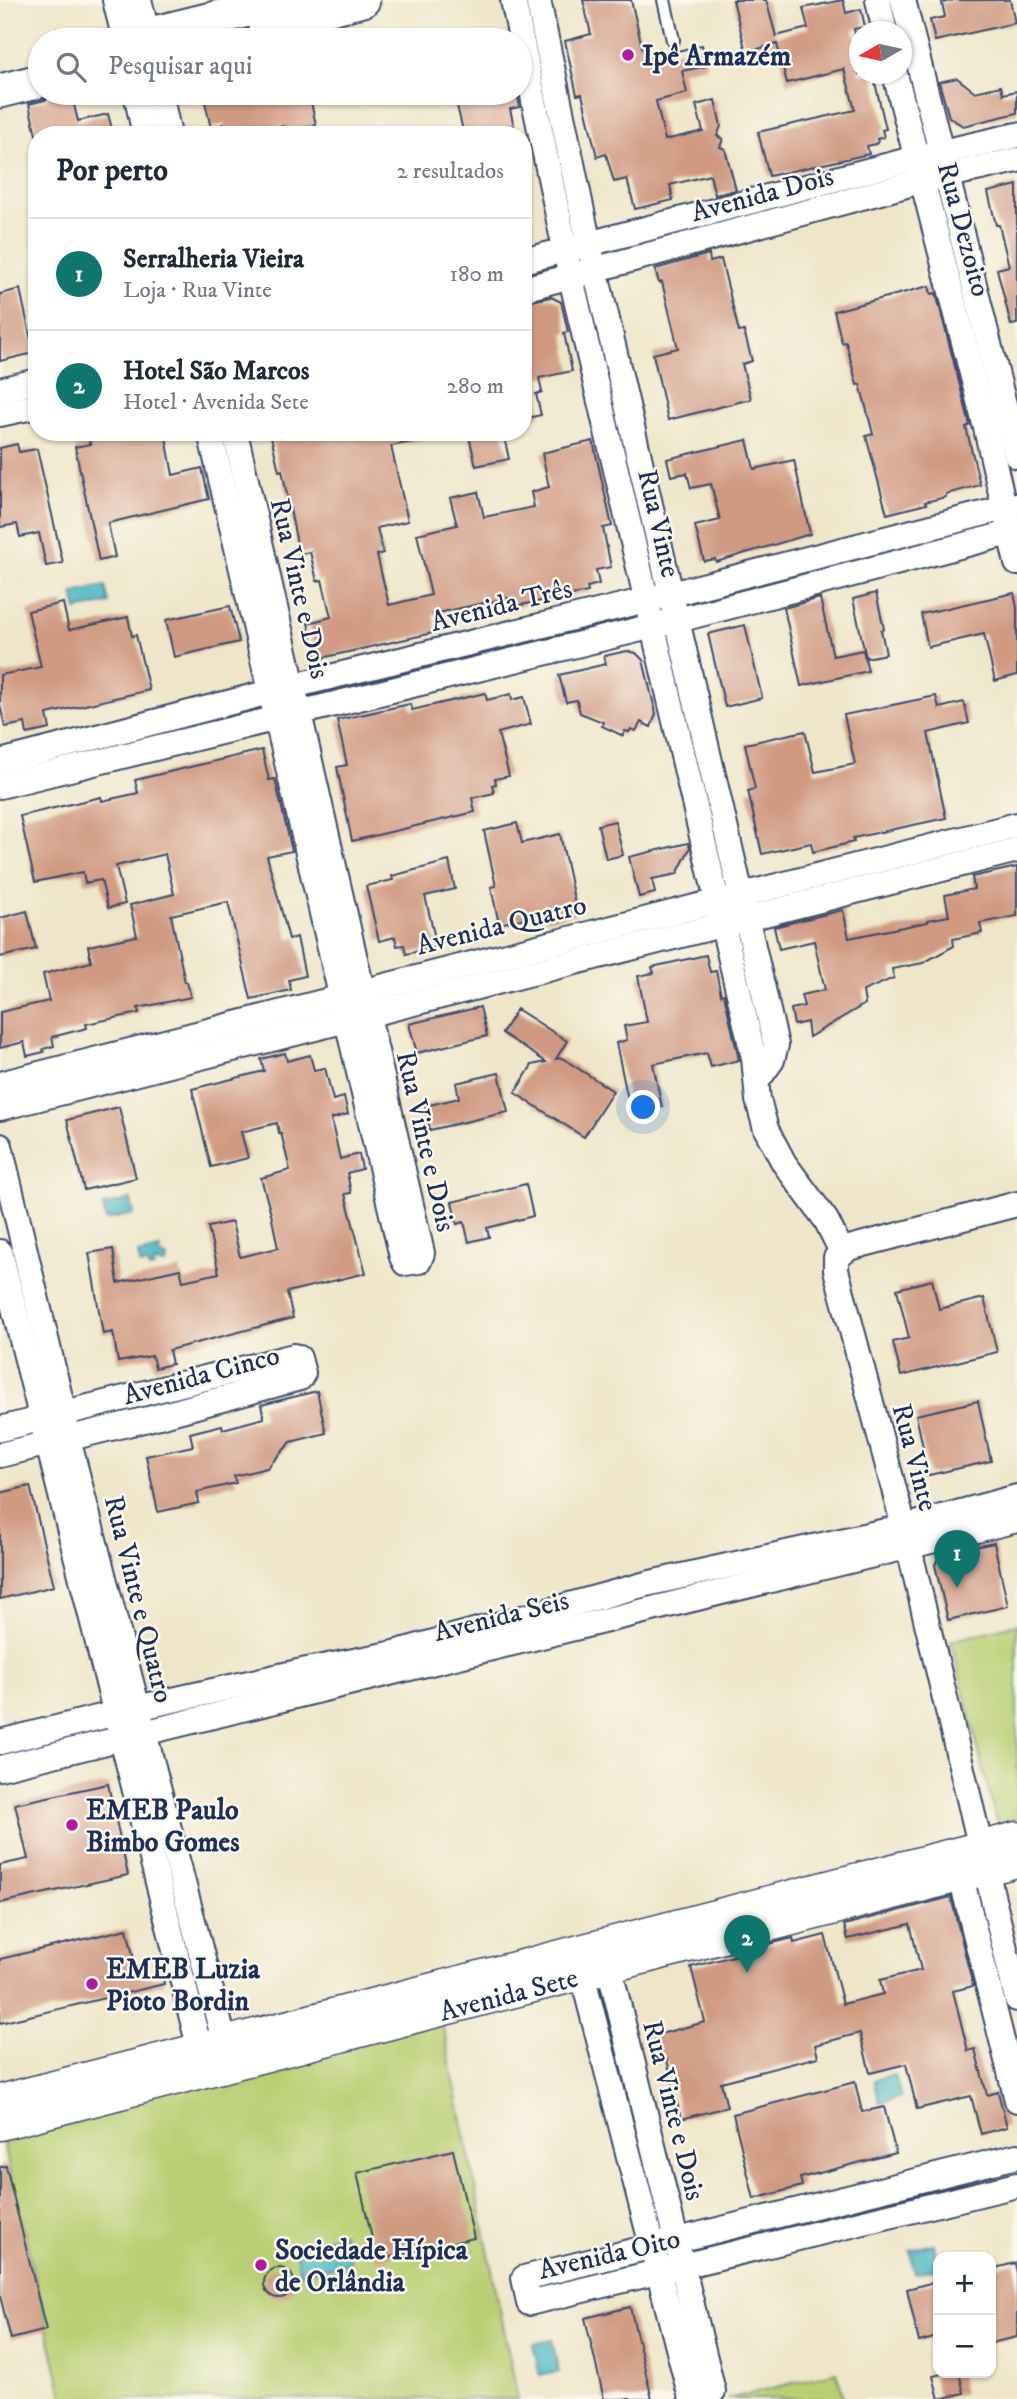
<!DOCTYPE html>
<html lang="pt">
<head>
<meta charset="utf-8">
<style>
  :root { --surface:#fff; --page:#f6f6f7; --text:#1f2937; --muted:#747a83; --line:#e0e1e3; --accent:#0f766e }
  body { margin:0; font-family:"IM FELL DW Pica",serif; background:var(--page); color:var(--text) }
  .controls { position:absolute; right:21px; bottom:21px; display:grid; overflow:hidden; border-radius:14px; box-shadow:0 2px 5px #0004 }
  .controls button { width:63px; height:63px; display:grid; place-items:center; padding:0; border:0; border-bottom:2px solid var(--line); background:var(--surface); color:var(--text); font:35px sans-serif }
  .compass { position:absolute; left:849px; top:21px; width:63px; height:63px; border-radius:50%; background:var(--surface); box-shadow:0 2px 5px #0004; rotate:261deg }
  .you { position:absolute; left:644px; top:1108px; width:24px; height:24px; margin:-18px; border:5px solid #fff; border-radius:50%; background:#1a73e8; box-shadow:0 0 0 10px #1a73e833 }
  .badge { display:grid; place-items:center; width:46px; height:46px; border-radius:50%; background:var(--accent); color:#fff; font-size:23px; font-weight:700 }
  .pin { position:absolute; translate:-50% -58px; filter:drop-shadow(0 2px 4px #0008) }
  .pin::after { content:''; position:absolute; top:37px; width:24px; height:21px; background:inherit; clip-path:polygon(0 0,100% 0,50% 100%) }
  .list { margin:0; padding:0; list-style:none }
  h2 { display:flex; justify-content:space-between; align-items:center; height:91px; margin:0; padding:0 28px; font-size:30px }
  h2 small { font-size:23px; font-weight:400; color:var(--muted) }
  .list li { display:grid; grid-template-columns:46px 1fr auto; gap:21px; align-items:center; box-sizing:border-box; height:112px; padding:0 28px; border-top:2px solid var(--line) }
  .list b { display:block; font-size:26px; white-space:nowrap }
  .list p { margin:0; font-size:23px; white-space:nowrap; color:var(--muted) }
  .list em { font-size:23px; font-style:normal; color:var(--muted) }
  .icon { flex:none; width:38px; height:38px; fill:none; stroke:currentColor; stroke-width:2; stroke-linecap:round; stroke-linejoin:round }
  .map { position:relative; flex:none; width:1017px; height:2399px; overflow:hidden }
  .search { position:absolute; background:var(--surface); box-shadow:0 2px 5px #0004; left:28px; top:28px; width:504px; height:77px; display:flex; align-items:center; gap:18px; box-sizing:border-box; padding:0 24px; border-radius:38px; color:var(--muted); font-size:26px }
  .panel { position:absolute; background:var(--surface); box-shadow:0 2px 5px #0004; left:28px; top:126px; width:504px; height:315px; border-radius:28px }
  .map>svg:first-child { display:block }
</style>
</head>
<body>
<div class="map">
<svg width="1017" height="2399" viewBox="0 0 1017 2399">
  <rect width="100%" height="100%" fill="#fbf7ec"/>
  <filter id="ink" filterUnits="userSpaceOnUse"><feTurbulence type="fractalNoise" baseFrequency=".0143" numOctaves="2"/><feDisplacementMap in="SourceGraphic" scale="14" xChannelSelector="R" yChannelSelector="G"/><feConvolveMatrix kernelMatrix="1 2 1 2 8 2 1 2 1" color-interpolation-filters="sRGB"/></filter>
  <filter id="wash" filterUnits="userSpaceOnUse"><feTurbulence type="fractalNoise" baseFrequency=".00686" numOctaves="4" result="noise"/><feDisplacementMap in="SourceGraphic" scale="28" xChannelSelector="R" yChannelSelector="G"/><feGaussianBlur stdDeviation="1.57" result="paint"/><feColorMatrix in="noise" values="0 0 0 0 0 0 0 0 0 0 0 0 0 0 0 0 0 1.4 0 .05"/><feComposite in="paint" operator="in"/></filter>
  <g filter="url(#wash)">
    <rect width="100%" height="100%" fill="#efe6c9"/>
    <!-- green -->
    <g fill="#b9ce72" stroke="#6a7e68" stroke-width="2">
      <path d="M1017,1624v195l-20,5 -46,-183z"/>
      <path d="M441,2017l77,382h-454l-64,-268z"/>
      <path d="M837,2372l7,27h-117h1z"/>
    </g>
    <!-- water -->
    <g fill="#48b6c0" stroke="#32728f" stroke-width="2">
      <path d="M105,586l4,17 -32,7 -4,-17z"/>
      <path d="M131,1199l3,15 -28,6 -3,-14z"/>
      <path d="M160,1249l1,7 6,1 -1,7 -12,-1v5l-5,1 -1,-5 -8,1 -2,-11z"/>
      <path d="M895,2075l6,22 -21,6 -6,-23z"/>
      <path d="M343,2234l7,29 -50,11 -6,-29z"/>
      <path d="M934,2244l4,24 -23,6 -5,-24z"/>
      <path d="M552,2340l7,32 -19,4 -7,-32z"/>
    </g>
    <g id="blocks">
      <!-- building -->
      <g fill="#d09a82">
        <path d="M583,0h48l14,59 57,-14 5,21 -25,5 5,22 -31,8 9,39 38,-9 -7,-26 19,-5 6,26 -4,10 6,3 -3,8 5,2 11,41 -21,5 -5,-20 -40,10 3,15 -38,9 -8,-30 -13,3 -8,-28 -9,3 -15,-63 -5,1 -12,-54 26,-7z"/>
        <path d="M733,0h33l10,36 32,-8 -5,-20 40,-8 3,13 15,-4 4,18 -11,2 5,22v23h14l13,55 -4,1 2,7 -7,2 1,3 -2,2 -9,2 2,8 -100,22 -11,-44 97,-22 -11,-41 -57,14 -10,-39 -31,8z"/>
        <path d="M954,0h56l5,23 -80,18 -5,-21 15,-3 -3,-14z"/>
        <path d="M957,78l18,14 26,-6 2,8 14,-3v22l-54,13 -14,-9 -10,-35z"/>
        <path d="M71,93l7,28 30,-7 4,15 -23,6h-53l-7,-31 16,-4 9,-6z"/>
        <path d="M203,93h106l7,32 -31,7 -2,-6 -36,9h-20l-3,-11 -13,4z"/>
        <path d="M454,93h63l3,14 -10,2 6,26h-52z"/>
        <path d="M1017,185v139l-6,1 -14,-56 12,-3 -10,-41h-3l-8,-33z"/>
        <path d="M709,254l1,8 11,-3 18,73 5,-1 8,30 -10,3 9,35 -83,21 -15,-66 25,-6 -16,-66 -3,1 -4,-14z"/>
        <path d="M929,286l2,8 5,-1 34,132 -4,2 14,58 -34,9v3l-21,5 1,2 -39,10 -21,-78 7,-2 -13,-50 -3,1 -11,-43 -4,1 -8,-32z"/>
        <path d="M20,289l14,64 -34,8v-67z"/>
        <path d="M551,297l10,5 7,30 -4,1 8,38 -33,7 3,14 -6,2 5,21 -18,4v-116z"/>
        <path d="M88,432h77l8,43 29,-7 7,31 -101,24 7,34 -16,4 -24,-114 15,-3z"/>
        <path d="M270,432h151l1,8 -31,6 17,75 -31,7 6,25 -6,2 12,50 42,-10 -14,-61 40,-9 -7,-27 28,-6 6,25 50,-10 -3,-15 18,-5 -7,-34 51,-12 19,85 -9,2 8,39 -15,3 3,14 -12,3 1,5 -78,15 -2,-9 -75,16 4,18 -120,27 -9,-36 23,-6 -9,-37 -5,1 -7,-29 -11,2 -17,-84 -3,1z"/>
        <path d="M468,432h35l6,27 -33,7z"/>
        <path d="M747,440l7,29 40,-9 16,74 -94,28 -1,-3 -11,2 -9,-35 25,-6 -9,-36 -20,4 -4,-15 -16,3 -4,-17z"/>
        <path d="M17,444l2,8 18,-3 26,114 -17,3 -7,-33 -19,4 -3,-13 -17,3v-79z"/>
        <path d="M876,593l8,36 -3,1 5,24 -20,4 -13,-59z"/>
        <path d="M1014,593l3,15v67l-22,6 -11,-47 -56,13 -7,-33z"/>
        <path d="M820,598l13,58 30,-6 5,21 -67,15 -17,-78z"/>
        <path d="M63,603l6,27 59,-13 4,19 4,-1 13,55 -102,24 3,15 -23,5 -2,-11 -20,4 -5,-22v-30l41,-8 -13,-56z"/>
        <path d="M230,606l9,36 -65,15 -8,-37z"/>
        <path d="M745,625l17,73 -37,9 -17,-73z"/>
        <path d="M627,651l9,2 7,7 13,54 -5,13 -10,-5 -5,9 -5,-2 -2,3 -4,-1 -2,5 -21,-10 1,-4 -23,-9 -3,-13 -11,2 -7,-27 47,-11 -2,-8z"/>
        <path d="M485,693l2,7 24,-6 1,6 12,-3 7,27 -33,9 11,43 -14,3 1,5 -4,1 2,8 -22,5 3,14 -123,29 -15,-74 10,-2 -10,-45 73,-16 2,6z"/>
        <path d="M936,696l3,12 25,-6 5,21 -41,10 18,85 -93,20 1,4 -41,10 -2,-9 -49,11 -14,-63 7,-2 -10,-45 60,-13 10,41 40,-8 -11,-49z"/>
        <path d="M262,750l7,30 6,-1 17,72 -25,5 22,83 8,-2 8,39 -16,4 2,10 -40,9 -23,-97 -57,13 14,67h2l4,15 -53,11 1,5 -53,11 1,4 -35,9 2,9 -11,3 1,3 -17,4 -3,-14 -24,6v-36l49,-11 -6,-27 48,-12 -3,-16 49,-10 -7,-31 44,-11 -9,-40 -49,12 9,38 -17,4 -7,-28 -16,3 -2,-11 -48,10 -15,-66 81,-19 1,4 36,-8 -3,-13z"/>
        <path d="M615,821l8,34 -17,4 -8,-34z"/>
        <path d="M517,823l5,20 38,-9 17,79 -32,7 -2,-6 -44,10 -8,-37 5,-1 -12,-55z"/>
        <path d="M688,843l2,5 -13,26 -25,5 3,14 -16,4 -10,-40z"/>
        <path d="M449,861l6,28 -30,7 12,51 -31,7 -2,-9 -7,1 -2,-9 -16,4 -13,-55 27,-6 -1,-4z"/>
        <path d="M1017,867v49l-37,7 2,10 -29,6 1,7 -31,17 -31,6 2,9 -31,13 2,13 -56,33 -2,-15 -13,3 -3,-16 13,-3 -3,-11 24,-5 -11,-49 -35,8 -5,-22 69,-17 6,28 79,-16v-2l21,-4 -4,-21 29,-6 -2,-12z"/>
        <path d="M27,911l9,38 -36,8v-39z"/>
        <path d="M706,955l4,17 6,-1 5,24 3,-1 15,66 -28,7 -4,-14 -54,11 9,43 -31,7 -15,-71 11,-3 -3,-14 23,-4 -9,-46 16,-3 -2,-6z"/>
        <path d="M480,1007l7,29 -70,17 -8,-29z"/>
        <path d="M517,1009l50,32 -11,18 6,-1 51,33 -29,46 -69,-44 17,-28 14,-3 -44,-29z"/>
        <path d="M285,1053l2,8 23,-6 4,15 11,-2 8,32 11,-3 4,17 -17,5 9,40 19,-5 3,15 -15,4 4,20 -6,1 21,79 -79,19 6,26 -124,32 3,14 -17,4 -3,-12 -34,6 -5,-30 -10,2 -14,-81 24,-4 5,34 62,-14 3,12 36,-8 -11,-46 24,-5 8,35 38,-9 -7,-34 -10,-36 29,-8 -9,-37h-2l-2,-10 -36,9 7,26 -37,9 -19,-78 72,-18 -3,-12z"/>
        <path d="M499,1073l9,39 -78,18 -5,-24 34,-8 -3,-15z"/>
        <path d="M119,1107l17,71 -52,12 -17,-70z"/>
        <path d="M526,1184l7,32 -46,12 2,9 -20,5 -5,-20 -7,2 -5,-22z"/>
        <path d="M932,1280l7,29 45,-11 13,54 -96,24 -8,-34 16,-4 -12,-49z"/>
        <path d="M317,1391l9,42 -35,9 -24,26 -33,8 2,7 -39,9 2,11 -41,9 -12,-56 47,-10 -3,-13 32,-8 1,4 41,-11 -3,-13z"/>
        <path d="M978,1401l13,60 -62,14 -13,-60z"/>
        <path d="M30,1486l24,100 -54,13v-106z"/>
        <path d="M994,1543l14,63 -60,14 -13,-55 5,-11z"/>
        <path d="M108,1784l20,91 -128,28v-38l28,-6 -13,-55z"/>
        <path d="M951,1897l22,89 -20,5 15,60 7,-2 12,46 11,-3 9,35 -26,7 -10,-38 -54,13 -11,-45 -36,9 -10,-40 -45,12 3,12 -97,25 6,25 -46,12 -14,-59 -11,3 -7,-26 56,-15 -14,-55 66,-17v-3l36,-9 1,5 31,-8 18,69 40,-10 -3,-14 41,-10 -11,-46 -62,15 -4,-14z"/>
        <path d="M127,1929l11,48h25l1,7 -164,39v-64z"/>
        <path d="M855,2082l7,30 22,-5 12,46 -96,25 2,8 -48,13 -21,-85z"/>
        <path d="M453,2150l21,88 -97,22 -20,-87z"/>
        <path d="M6,2166l40,164 -35,9 -11,-43v-129z"/>
        <path d="M1015,2263l2,10v64l-26,6v-74z"/>
        <circle cx="279" cy="2283" r="15"/>
        <path d="M938,2281v56l-19,5 -12,-53z"/>
        <path d="M630,2307l22,92h-48l-19,-81z"/>
        <path d="M948,2373h11l5,20 -25,6 -6,-23z"/>
      </g>
    </g>
  </g>
  <g filter="url(#ink)">
    <use href="#blocks" fill-opacity="0" stroke="#3b4a6e" stroke-width="2"/>
    <g fill="none" stroke-linecap="round" stroke-linejoin="round">
      <!-- service casing -->
      <g stroke="#3b4a6e" stroke-width="16">
        <path id="service" d="M664,0l9,40"/>
      </g>
      <!-- minor casing -->
      <g stroke="#3b4a6e" stroke-width="28">
        <g id="minor">
          <path d="M115,0l10,40"/>
          <path d="M139,0l10,40"/>
          <path d="M513,0l58,278 183,780 4,42 8,29 18,34 42,57 16,32"/>
          <path d="M538,0l51,245 17,70 170,730 -4,15 -15,21"/>
          <path d="M878,0l7,32"/>
          <path d="M903,0l114,456"/>
          <path d="M895,74l91,354 31,135"/>
          <path d="M136,93l9,42"/>
          <path d="M160,93l9,42"/>
          <path d="M523,261l393,-103 101,-23"/>
          <path d="M523,289l398,-108 96,-21"/>
          <path d="M0,390l37,-9"/>
          <path d="M0,414l37,-8"/>
          <path d="M210,432l192,825 3,6 14,-2 3,-8 -187,-821"/>
          <path d="M0,762l293,-76 378,-92 346,-89"/>
          <path d="M0,786l678,-166 339,-89"/>
          <path d="M0,1084l1017,-259"/>
          <path d="M0,1108l1017,-258"/>
          <path d="M0,1146l64,268 4,25 161,621"/>
          <path d="M1017,1204l-168,44 -13,10v12l68,257 113,472"/>
          <path d="M0,1252l204,814"/>
          <path d="M0,1429l294,-73 5,2 4,15 -3,5 -152,41 -148,36"/>
          <path d="M0,1742l137,-34 170,-38 83,-16 256,-70 258,-57 113,-30"/>
          <path d="M0,1768l1017,-248"/>
          <path d="M957,1861l60,239"/>
          <path d="M578,1958l112,436 3,3 18,-4 2,-2 -108,-441"/>
          <path d="M1017,2156l-493,122 5,25 488,-118"/>
        </g>
      </g>
      <!-- tertiary casing -->
      <g stroke="#3b4a6e" stroke-width="33">
        <g id="tertiary">
          <path d="M0,2100l1017,-263"/>
          <path id="s1" d="M0,2125l1017,-263"/>
        </g>
      </g>
      <!-- secondary casing -->
      <g stroke="#3b4a6e" stroke-width="37">
        <g id="secondary">
          <path d="M265,24l98,-24"/>
          <path d="M126,40l163,-40"/>
          <path d="M0,91l40,-10"/>
        </g>
      </g>
      <!-- service -->
      <use href="#service" stroke="#fff" stroke-width="12"/>
      <!-- minor -->
      <use href="#minor" stroke="#fff" stroke-width="24"/>
      <!-- tertiary -->
      <use href="#tertiary" stroke="#fff" stroke-width="30"/>
      <!-- secondary -->
      <use href="#secondary" stroke="#fff" stroke-width="33"/>
    </g>
  </g>
  <!-- markers -->
  <g fill="#b5179e" stroke="#fbf7ec" stroke-width="2.5">
    <circle cx="628" cy="55" r="7"/>
    <circle cx="72" cy="1825" r="7"/>
    <circle cx="92" cy="1984" r="7"/>
    <circle cx="261" cy="2265" r="7"/>
  </g>
  <g text-anchor="middle" stroke-width="5" stroke-linejoin="round" paint-order="stroke">
    <!-- poi labels -->
    <g font-size="28" font-weight="bold" fill="#1b2f5e" stroke="#fbf7ec" text-anchor="start">
      <text x="642" y="65">Ipê Armazém</text>
      <text x="86" y="1819">EMEB Paulo<tspan x="86" dy="32">Bimbo Gomes</tspan></text>
      <text x="106" y="1978">EMEB Luzia<tspan x="106" dy="32">Pioto Bordin</tspan></text>
      <text x="275" y="2259">Sociedade Hípica<tspan x="275" dy="32">de Orlândia</tspan></text>
    </g>
    <!-- street labels -->
    <g font-size="28" fill="#1b2f5e" stroke="#fbf7ec">
      <text transform="translate(762 193) rotate(-15)" y="10">Avenida Dois</text>
      <text transform="translate(965 229) rotate(75)" y="10">Rua Dezoito</text>
      <text transform="translate(660 523) rotate(77)" y="10">Rua Vinte</text>
      <text transform="translate(301 588) rotate(77)" y="10">Rua Vinte e Dois</text>
      <text transform="translate(501 604) rotate(-14)" y="10">Avenida Três</text>
      <text transform="translate(501 924) rotate(-14)" y="10">Avenida Quatro</text>
      <text transform="translate(427 1141) rotate(77)" y="10">Rua Vinte e Dois</text>
      <text transform="translate(201 1374) rotate(-15)" y="10">Avenida Cinco</text>
      <text transform="translate(916 1457) rotate(75)" y="10">Rua Vinte</text>
      <text transform="translate(140 1599) rotate(76)" y="10">Rua Vinte e Quatro</text>
      <text transform="translate(501 1615) rotate(-14)" y="10">Avenida Seis</text>
      <text dy="10" stroke="none"><textPath href="#s1" startOffset="525">Avenida Sete</textPath></text>
      <text transform="translate(675 2110) rotate(76)" y="10">Rua Vinte e Dois</text>
      <text transform="translate(609 2253) rotate(-13)" y="10">Avenida Oito</text>
    </g>
  </g>
</svg>
<div class="controls">
<button>+</button>
<button>−</button>
</div>
<svg class="compass" viewBox="-18 -18 36 36"><path d="M0-13l5 13h-10z" fill="#e53935"/><path d="M0 13l5-13h-10z" fill="#747a83"/></svg>
<div class="you"></div>
<div class="pin badge" style="left:957px;top:1588px">1</div>
<div class="pin badge" style="left:747px;top:1973px">2</div>
<div class="search"><svg class="icon" aria-label="search" viewBox="0 0 24 24"><circle cx="10" cy="10" r="6"/><path d="M15 15l6 6"/></svg>Pesquisar aqui</div>
<section class="panel">
<h2>Por perto<small>2 resultados</small></h2>
<ul class="list">
<li><span class="badge">1</span><div><b>Serralheria Vieira</b><p>Loja · Rua Vinte</p></div><em>180 m</em></li>
<li><span class="badge">2</span><div><b>Hotel São Marcos</b><p>Hotel · Avenida Sete</p></div><em>280 m</em></li>
</ul>
</section>
</div>
</body>
</html>
